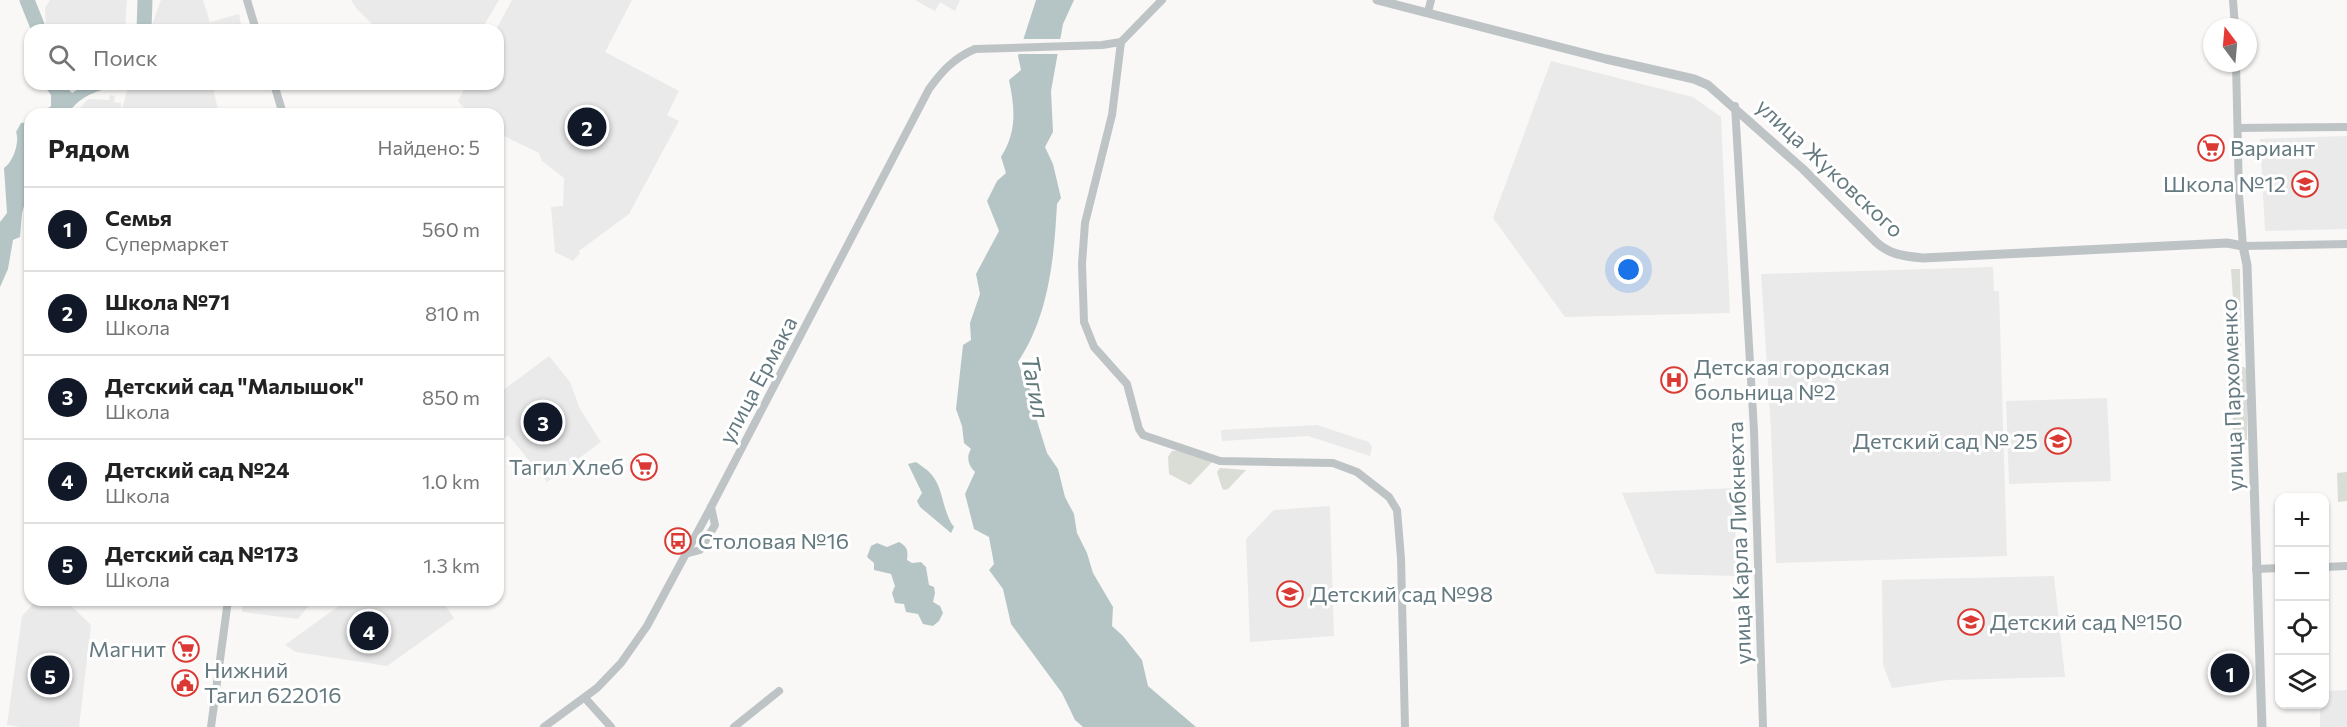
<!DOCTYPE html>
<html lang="ru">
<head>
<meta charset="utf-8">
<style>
  :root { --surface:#fff; --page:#f2f2f2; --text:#222; --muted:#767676; --line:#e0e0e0; --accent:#111827 }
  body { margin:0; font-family:Commissioner,sans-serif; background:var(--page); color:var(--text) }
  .controls { position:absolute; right:18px; bottom:18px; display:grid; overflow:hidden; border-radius:12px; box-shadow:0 2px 4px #0004 }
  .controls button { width:54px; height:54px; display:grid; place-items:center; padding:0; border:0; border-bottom:2px solid var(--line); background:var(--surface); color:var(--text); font:30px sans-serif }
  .compass { position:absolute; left:2203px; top:18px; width:54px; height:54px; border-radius:50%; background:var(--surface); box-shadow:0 2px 4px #0004; rotate:344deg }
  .you { position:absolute; left:1629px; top:270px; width:21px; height:21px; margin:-15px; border:4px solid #fff; border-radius:50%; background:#1a73e8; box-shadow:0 0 0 9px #1a73e833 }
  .badge { display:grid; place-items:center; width:39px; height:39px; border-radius:50%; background:var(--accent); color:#fff; font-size:20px; font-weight:700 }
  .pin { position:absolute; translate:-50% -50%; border:3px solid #fff; box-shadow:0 2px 6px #0006 }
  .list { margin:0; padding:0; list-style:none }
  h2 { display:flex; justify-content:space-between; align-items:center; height:78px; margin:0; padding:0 24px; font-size:26px }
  h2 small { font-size:20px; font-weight:400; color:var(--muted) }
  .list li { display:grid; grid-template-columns:39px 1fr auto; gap:18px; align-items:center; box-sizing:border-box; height:84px; padding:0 24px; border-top:2px solid var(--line) }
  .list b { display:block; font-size:22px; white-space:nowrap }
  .list p { margin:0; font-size:20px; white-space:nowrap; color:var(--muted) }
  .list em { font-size:20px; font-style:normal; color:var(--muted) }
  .icon { flex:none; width:33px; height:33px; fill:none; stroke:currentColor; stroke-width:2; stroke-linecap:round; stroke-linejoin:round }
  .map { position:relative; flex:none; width:2347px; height:727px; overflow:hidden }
  .search { position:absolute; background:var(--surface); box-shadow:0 2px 4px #0004; left:24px; top:24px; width:480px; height:66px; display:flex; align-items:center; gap:15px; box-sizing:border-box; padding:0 21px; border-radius:18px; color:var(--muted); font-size:22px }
  .panel { position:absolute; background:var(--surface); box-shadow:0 2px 4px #0004; left:24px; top:108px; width:480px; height:498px; border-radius:18px }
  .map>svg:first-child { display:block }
</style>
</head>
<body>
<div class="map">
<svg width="2347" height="727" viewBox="0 0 2347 727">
  <rect width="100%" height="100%" fill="#f9f8f6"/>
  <!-- built -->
  <g fill="#eaeaea">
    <path d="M50,0h77l-2,30h-79l-1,-22z"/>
    <path d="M161,0h42l7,22 29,-8 3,16h-92z"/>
    <path d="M351,0h148l-18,30h-103l-21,-21z"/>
    <path d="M512,0h120l-27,52 74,39 -12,24 12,6 -50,93 -50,37 1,2 -7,8 -18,-9 -4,-45 12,-1 1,-28 -22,-17 -3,-8 -41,-20v-19h-29l-11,-13 9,-17h31l-2,-54z"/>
    <path d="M915,0h45l-5,11 -15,-9 -5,9z"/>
    <path d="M1551,61l142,36 28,20 9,196 -165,4 -72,-99z"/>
    <path d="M129,84h83l7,30h-85v-3l-12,-2z"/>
    <path d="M110,95l5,1 -1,6 7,1v7l12,2v2h-58l13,-15 21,1z"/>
    <path d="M2347,136v93l-82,2 -5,-92z"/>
    <path d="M1993,267l1,24h5l8,265 -231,7 -5,-133 -10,-156z"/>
    <path d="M549,356l21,26 10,27 21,33 -54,40 -39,-47 -10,8v-49z"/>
    <path d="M2107,398l4,83 -102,3 -3,-83z"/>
    <path d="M1317,425l52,17 3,5 -2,9 -62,-20 -86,5 -1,-11z"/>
    <path d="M1734,488l3,88 -81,-2 -34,-81z"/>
    <path d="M1330,506l4,130 -84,6 -4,-103 28,-29z"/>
    <path d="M2054,576l11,101 -117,3 -56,8 -9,-23 -1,-85z"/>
    <path d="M37,600l31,3 23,22 -12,102h-58l-14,-2 15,-109z"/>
    <path d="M243,600h70l-15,19 -56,-7z"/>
    <path d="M347,600h94l13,18 -67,48 -91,-14 -11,-7z"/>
    <path d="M2347,690v37h-27v-22l4,-1 1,-13z"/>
  </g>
  <!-- green -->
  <g fill="#daddd6">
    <path d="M2231,269h9l1,91 -7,2 1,-33z"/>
    <path d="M2232,367h12l3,3v70l-2,2 -12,1z"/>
    <path d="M1180,450l32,12 -22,23 -21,-11 -1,-17 4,-6z"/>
    <path d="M1220,468l26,2 -18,19 -4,1 -2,-2 -5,-16z"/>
    <path d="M2347,472v29l-9,1 -1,-29z"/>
  </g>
  <!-- water -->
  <g fill="#b5c5c6">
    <path d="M1036,0h38l-11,24 -12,67 2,41 -8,15 8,17 8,34 -4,6c-3,55 -8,111 -39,158l8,23 10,11 -4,9 15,48 11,16 7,28 9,17 3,19 10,20 6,20 20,34 -1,19 11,10 19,24 6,26 48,41h-113l-8,-7 -13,-27 -51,-69 -8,-35 -14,-19 5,-6 -5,-27 -15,-8 -9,-35 10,-22c-7,-7 -9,-15 -4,-23l-7,-6 -2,-17 -6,-17 7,-64 8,-5 -1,-17 10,-29 -4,-20 23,-43 -12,-30 10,-20 9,-8 -5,-16c16,-25 14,-48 8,-77l12,-10 -3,-14z"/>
    <path d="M43,84h21l8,9 14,-9h38c-21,5 -44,10 -56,30h-28l11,-8v-11z"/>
    <path d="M30,122v73l-3,1 -5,17 -2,24 -7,3 -5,29 -8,18v-65l7,-9 -3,-45c9,-6 16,-26 12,-36l5,-9z"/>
    <path d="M916,462c5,4 11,7 15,12 13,14 11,38 23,53l-3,6 -31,-26 -3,-6 5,-8 -14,-29z"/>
    <path d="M899,542c9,5 9,9 8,18l5,3 9,-1 5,5 3,18 5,2 1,6 -2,9 7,4 3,7 -4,8 -6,5 -10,-2 -5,-10 -12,-2 -2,-8 -9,-1 -3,-10 3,-7 -4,-12 -17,-4v-7l-7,-6 4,-11 6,-3 10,4z"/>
  </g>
  <!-- pier -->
  <path fill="#f9f8f6" d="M1019,39h45l-2,15h-47z"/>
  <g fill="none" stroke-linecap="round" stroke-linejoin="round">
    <!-- river -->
    <g stroke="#b5c5c6" stroke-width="15">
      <path d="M27,0l12,30"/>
      <path d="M144,30l1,-30"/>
    </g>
    <!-- minor -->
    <g stroke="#bec4c6" stroke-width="8">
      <path d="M247,0l9,30"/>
      <path d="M1162,0l-41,42 -9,73 -27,108 -3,41 2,58 10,25 33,37 12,45 4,6 77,26 113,2 24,9 32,25 8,13 4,48 4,169"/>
      <path d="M2233,0l2,27"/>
      <path d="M1428,12l3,-12"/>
      <path d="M2236,63l3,132 4,51 104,-2"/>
      <path d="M274,84l9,30"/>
      <path d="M1735,106l19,325 9,296"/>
      <path d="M2238,128l109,-1"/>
      <path d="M685,554l15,-4 15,-25 -4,-18"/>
      <path d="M2324,567l23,-1"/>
      <path d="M2256,569l24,-1"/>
      <path d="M585,698l26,29"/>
      <path d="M211,727l17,-127"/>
      <path d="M544,727l53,-39 24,-25 26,-37 64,-119 218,-418c13,-18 25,-31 46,-40l127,-4 19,-3"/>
      <path d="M734,727l45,-36"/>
    </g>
    <!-- tertiary -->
    <path stroke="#bec4c6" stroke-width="9" d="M1377,0l229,59 88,20 14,6 95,84 73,73c14,13 28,14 47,16l304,-15 16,3 4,19 15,462"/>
  </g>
  <!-- icons -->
  <defs>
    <g id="supermarket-ring" transform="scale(1.35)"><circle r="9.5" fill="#fff" stroke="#db3a34" stroke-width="1.5"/><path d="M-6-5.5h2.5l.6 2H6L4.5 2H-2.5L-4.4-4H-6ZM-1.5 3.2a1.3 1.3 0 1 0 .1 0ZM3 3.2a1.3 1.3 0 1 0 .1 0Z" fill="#db3a34"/></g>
    <g id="school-ring" transform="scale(1.35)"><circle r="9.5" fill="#fff" stroke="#db3a34" stroke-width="1.5"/><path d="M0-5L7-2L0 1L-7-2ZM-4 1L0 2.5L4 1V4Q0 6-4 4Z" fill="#db3a34"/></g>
    <g id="hospital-ring" transform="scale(1.35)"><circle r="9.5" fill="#fff" stroke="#db3a34" stroke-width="1.5"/><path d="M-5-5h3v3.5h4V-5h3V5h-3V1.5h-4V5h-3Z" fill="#db3a34"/></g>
    <g id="bus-ring" transform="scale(1.35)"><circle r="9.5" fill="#fff" stroke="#db3a34" stroke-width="1.5"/><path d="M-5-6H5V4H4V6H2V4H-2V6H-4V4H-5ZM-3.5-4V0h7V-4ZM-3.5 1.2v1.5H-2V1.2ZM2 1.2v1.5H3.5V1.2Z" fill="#db3a34"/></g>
    <g id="civic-ring" transform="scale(1.35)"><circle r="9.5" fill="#fff" stroke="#db3a34" stroke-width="1.5"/><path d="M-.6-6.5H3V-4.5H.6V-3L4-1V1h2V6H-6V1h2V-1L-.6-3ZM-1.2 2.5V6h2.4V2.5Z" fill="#db3a34"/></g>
  </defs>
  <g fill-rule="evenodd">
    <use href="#supermarket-ring" x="2211" y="148"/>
    <use href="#school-ring" x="2305" y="184"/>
    <use href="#hospital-ring" x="1674" y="380"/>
    <use href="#school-ring" x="2058" y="441"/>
    <use href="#supermarket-ring" x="644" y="467"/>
    <use href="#bus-ring" x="678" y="541"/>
    <use href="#school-ring" x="1290" y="594"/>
    <use href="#school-ring" x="1971" y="622"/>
    <use href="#supermarket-ring" x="186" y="649"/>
    <use href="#civic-ring" x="185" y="683"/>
  </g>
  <g text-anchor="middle" stroke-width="6" stroke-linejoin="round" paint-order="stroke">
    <!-- poi labels -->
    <g font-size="22" fill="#657a80" stroke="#fff" text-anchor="start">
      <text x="2230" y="156">Вариант</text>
      <text x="2286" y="192" text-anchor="end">Школа №12</text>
      <text x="1694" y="375">Детская городская<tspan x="1694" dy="25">больница №2</tspan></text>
      <text x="2038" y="449" text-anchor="end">Детский сад № 25</text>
      <text x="624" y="475" text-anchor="end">Тагил Хлеб</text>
      <text x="698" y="549">Столовая №16</text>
      <text x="1310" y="602">Детский сад №98</text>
      <text x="1990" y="630">Детский сад №150</text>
      <text x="166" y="657" text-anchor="end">Магнит</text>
      <text x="204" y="678">Нижний<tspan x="204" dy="25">Тагил 622016</tspan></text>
    </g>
    <!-- street labels -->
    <g font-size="22" fill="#657a80" stroke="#fff">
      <text transform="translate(1830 168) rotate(43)" y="8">улица Жуковского</text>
      <text transform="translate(758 380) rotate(-62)" y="8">улица Ермака</text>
      <text transform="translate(2232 395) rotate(-92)" y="8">улица Пархоменко</text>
      <text transform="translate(1739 543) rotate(-92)" y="8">улица Карла Либкнехта</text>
    </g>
    <!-- water labels -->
    <g font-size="24" font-style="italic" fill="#60787a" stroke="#fff">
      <text transform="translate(1035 387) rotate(79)" y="8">Тагил</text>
    </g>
  </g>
</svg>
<div class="controls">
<button>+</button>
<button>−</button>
<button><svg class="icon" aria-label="locate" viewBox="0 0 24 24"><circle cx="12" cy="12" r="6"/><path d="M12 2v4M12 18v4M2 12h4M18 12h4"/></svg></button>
<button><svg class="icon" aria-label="layers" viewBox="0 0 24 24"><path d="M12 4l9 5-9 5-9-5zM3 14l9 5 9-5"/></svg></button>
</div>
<svg class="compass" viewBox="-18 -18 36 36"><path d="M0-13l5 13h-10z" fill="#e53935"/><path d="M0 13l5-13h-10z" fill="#767676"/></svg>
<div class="you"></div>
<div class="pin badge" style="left:2230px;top:673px">1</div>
<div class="pin badge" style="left:587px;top:127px">2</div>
<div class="pin badge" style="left:543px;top:422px">3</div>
<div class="pin badge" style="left:369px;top:631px">4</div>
<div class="pin badge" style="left:50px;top:675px">5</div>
<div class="search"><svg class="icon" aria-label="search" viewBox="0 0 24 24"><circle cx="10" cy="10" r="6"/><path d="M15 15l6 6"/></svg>Поиск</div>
<section class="panel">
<h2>Рядом<small>Найдено: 5</small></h2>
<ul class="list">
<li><span class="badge">1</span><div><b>Семья</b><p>Супермаркет</p></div><em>560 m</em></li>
<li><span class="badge">2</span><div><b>Школа №71</b><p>Школа</p></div><em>810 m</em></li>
<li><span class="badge">3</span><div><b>Детский сад &quot;Малышок&quot;</b><p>Школа</p></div><em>850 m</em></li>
<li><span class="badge">4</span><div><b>Детский сад №24</b><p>Школа</p></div><em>1.0 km</em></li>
<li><span class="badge">5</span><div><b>Детский сад №173</b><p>Школа</p></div><em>1.3 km</em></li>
</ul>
</section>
</div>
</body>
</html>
